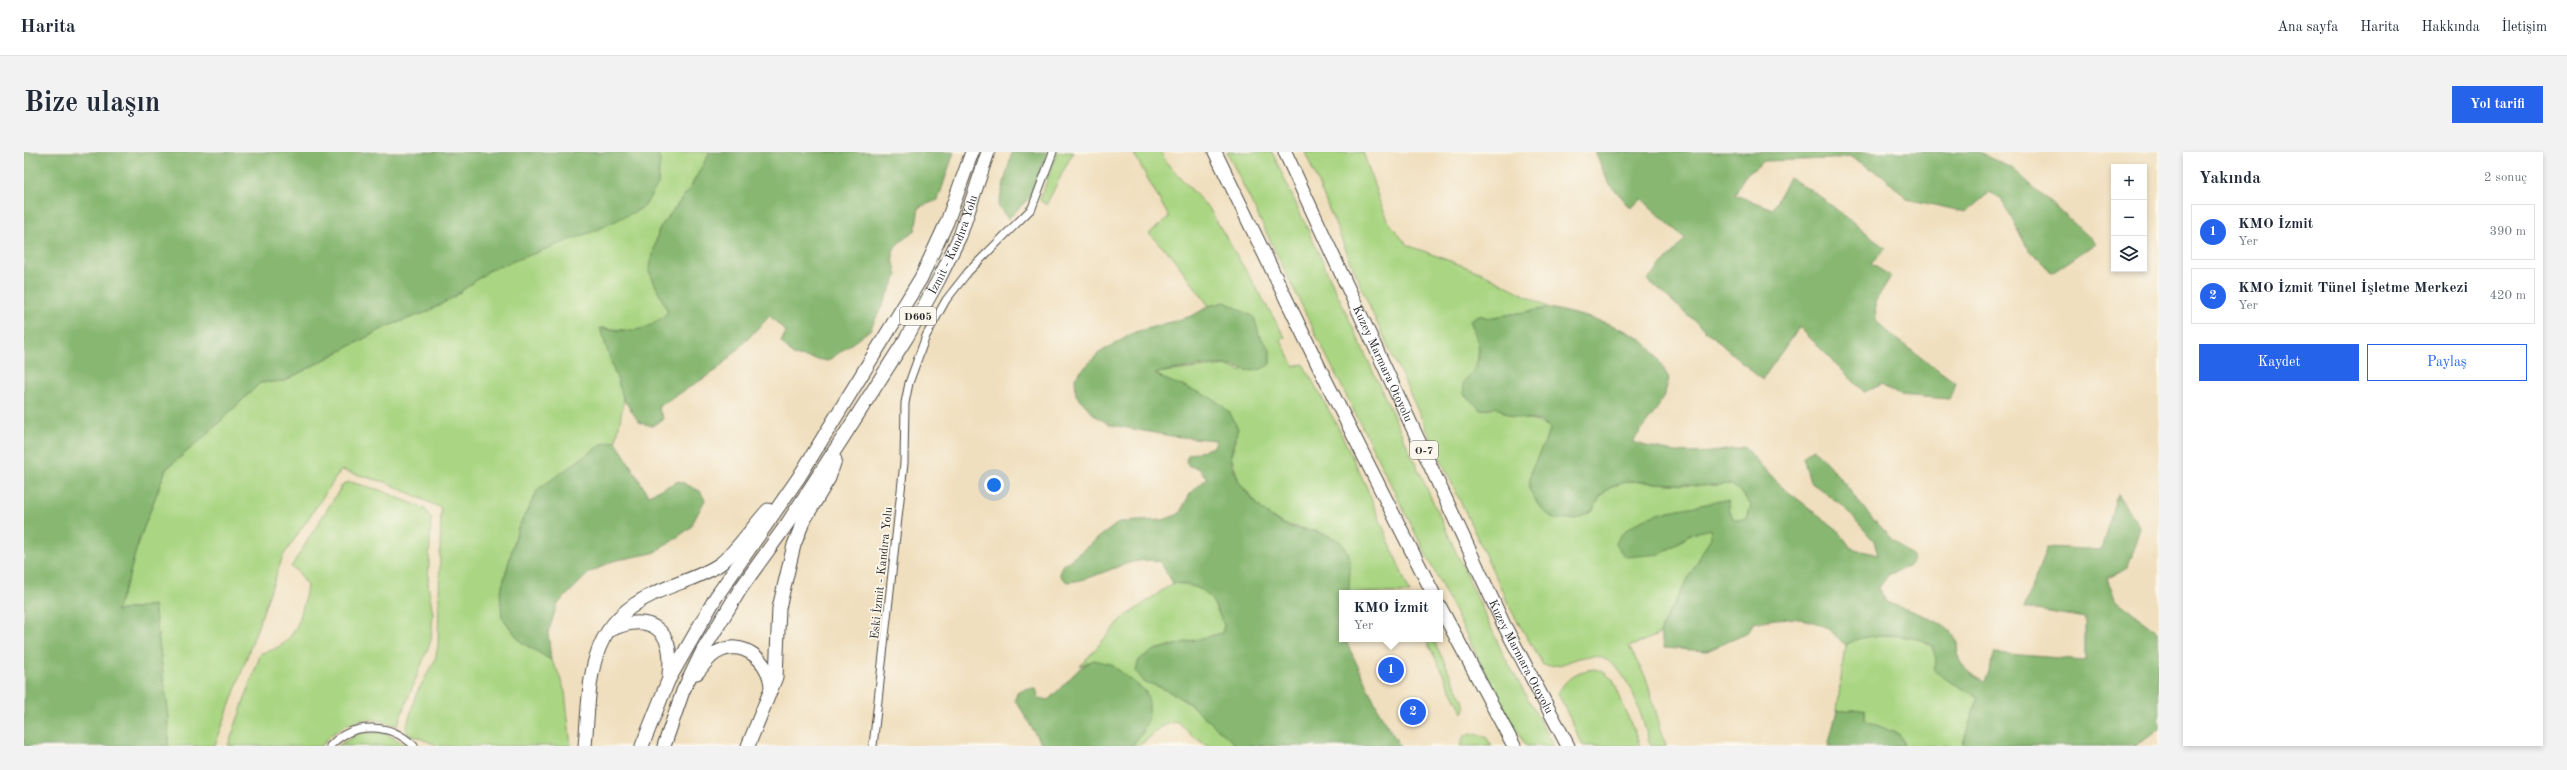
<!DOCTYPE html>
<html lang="tr">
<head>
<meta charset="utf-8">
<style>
  :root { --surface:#fff; --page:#f2f2f3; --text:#1f2937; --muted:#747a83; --line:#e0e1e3; --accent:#2563eb }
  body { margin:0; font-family:"Old Standard TT",serif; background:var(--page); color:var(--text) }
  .controls { position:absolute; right:12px; top:12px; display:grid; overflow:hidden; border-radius:0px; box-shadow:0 2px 6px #0003 }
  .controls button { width:36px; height:36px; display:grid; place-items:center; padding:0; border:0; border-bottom:1px solid var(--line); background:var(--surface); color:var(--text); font:20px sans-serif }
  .you { position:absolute; left:970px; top:333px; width:14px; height:14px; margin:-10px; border:3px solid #fff; border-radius:50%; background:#1a73e8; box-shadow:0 0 0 6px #1a73e833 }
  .badge { display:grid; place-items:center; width:26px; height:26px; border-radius:50%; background:var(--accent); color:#fff; font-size:13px; font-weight:700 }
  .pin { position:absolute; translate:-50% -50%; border:2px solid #fff; box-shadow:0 1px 4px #0006 }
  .popup { position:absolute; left:1315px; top:438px; width:104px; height:52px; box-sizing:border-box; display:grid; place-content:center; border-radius:0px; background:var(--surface); filter:drop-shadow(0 1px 3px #0005); font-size:13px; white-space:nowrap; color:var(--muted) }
  .popup b { font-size:15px; color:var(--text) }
  .popup::after { content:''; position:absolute; left:50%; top:100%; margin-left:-8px; border:8px solid transparent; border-top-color:var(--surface) }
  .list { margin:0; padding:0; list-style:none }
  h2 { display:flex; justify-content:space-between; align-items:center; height:52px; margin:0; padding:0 16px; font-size:17px }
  h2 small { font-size:13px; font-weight:400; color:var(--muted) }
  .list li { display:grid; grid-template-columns:26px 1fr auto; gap:12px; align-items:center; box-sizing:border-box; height:56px; margin:0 8px 8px; padding:0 8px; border:1px solid var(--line); border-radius:0px }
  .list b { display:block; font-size:15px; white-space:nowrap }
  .list p { margin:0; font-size:13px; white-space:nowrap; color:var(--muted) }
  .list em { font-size:13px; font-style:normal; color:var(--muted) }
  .actions { display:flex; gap:8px; padding:12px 16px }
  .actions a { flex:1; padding:9px 0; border:1px solid var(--accent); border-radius:0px; text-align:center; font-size:14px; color:var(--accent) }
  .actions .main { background:var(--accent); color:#fff }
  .icon { flex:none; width:22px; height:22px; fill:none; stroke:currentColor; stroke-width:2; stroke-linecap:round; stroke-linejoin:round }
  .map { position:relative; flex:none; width:2135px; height:594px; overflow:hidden; border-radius:0px }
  header { display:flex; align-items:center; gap:24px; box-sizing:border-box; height:56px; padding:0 20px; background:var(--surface); border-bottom:1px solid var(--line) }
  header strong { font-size:19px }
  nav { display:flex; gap:22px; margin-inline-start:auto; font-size:14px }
  .intro { display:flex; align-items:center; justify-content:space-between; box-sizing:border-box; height:96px; padding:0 24px }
  h1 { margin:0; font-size:28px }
  .button { padding:10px 18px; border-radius:0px; background:var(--accent); color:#fff; font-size:14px; font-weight:700 }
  main { display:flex; gap:24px; padding:0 24px }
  aside { flex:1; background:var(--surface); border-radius:0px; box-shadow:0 2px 6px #0003 }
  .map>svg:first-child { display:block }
</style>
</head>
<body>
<header>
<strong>Harita</strong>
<nav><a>Ana sayfa</a><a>Harita</a><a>Hakkında</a><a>İletişim</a></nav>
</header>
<div class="intro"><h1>Bize ulaşın</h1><a class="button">Yol tarifi</a></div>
<main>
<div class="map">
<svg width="2135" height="594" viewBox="0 0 2135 594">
  <rect width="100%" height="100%" fill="#fbf7ec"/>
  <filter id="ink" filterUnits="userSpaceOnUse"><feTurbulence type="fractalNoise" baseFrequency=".025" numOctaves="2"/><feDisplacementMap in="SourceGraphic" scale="8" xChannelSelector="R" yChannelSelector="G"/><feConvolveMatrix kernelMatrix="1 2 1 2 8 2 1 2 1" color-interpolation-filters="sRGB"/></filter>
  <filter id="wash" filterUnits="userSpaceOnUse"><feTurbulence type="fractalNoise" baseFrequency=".012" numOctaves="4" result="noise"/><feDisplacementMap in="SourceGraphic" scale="16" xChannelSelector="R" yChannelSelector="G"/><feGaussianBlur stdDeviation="0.9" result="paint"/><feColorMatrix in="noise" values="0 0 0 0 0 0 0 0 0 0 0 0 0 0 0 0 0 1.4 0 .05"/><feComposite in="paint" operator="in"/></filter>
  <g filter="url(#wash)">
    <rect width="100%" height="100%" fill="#f0dfbe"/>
    <!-- green -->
    <g fill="#aad683" stroke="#6a8057">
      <path d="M633,0h53l-20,36 -31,41 -10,42 19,41c-25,24 -36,18 -68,16l24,72 -8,41 -14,3 -84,84 -17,63 1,26 19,25 30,18 7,12 7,20 6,54h-132l-30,-12 -3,-5 10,-35 19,-34 3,-14 3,-138 -53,-25 -47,-13 -58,86 -68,190h-47l1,-28 -15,-113 -38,6 12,-31 10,-37 28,-74 37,-31 57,-55 24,-2 104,-55 39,-14 25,-14 38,-28 29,-12 141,-99z"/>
      <path d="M1033,0h16l-27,53 -6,-5z"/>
      <path d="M1109,0h28l5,10 44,48 75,127 -4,4 13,25 9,-2 34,61 29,61 44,107h-62l1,-5 -29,-56 -37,-8 -20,-13 -24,-29 -8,-26 5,-16 -49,-53 -18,-5 -14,-9 70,-8 16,6 29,-21 -11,-15 -5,-18 -29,-15 -16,4 -37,-50 -23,-22 20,-17z"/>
      <path d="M1203,0h45l231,502 51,92h-28l-31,-54 -168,-335z"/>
      <path d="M1281,0h58l16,48 10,22 18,23 78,29 64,34 -61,10 -9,-3c-2,18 2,38 -4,55 11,21 18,43 44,48 13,3 21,3 32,10l-8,19 50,63 8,-15 11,-9 18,-5 70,5 31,-2 11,9 9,12 -4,15h-13l-4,-8 -2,-11 -74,14 7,39 31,-20 18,-6 2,9 -48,85 -4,12 -31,13 17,31 20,68h-15c-11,-30 -24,-98 -67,-89 -17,3 -21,11 -41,8l-32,-55 -140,-300z"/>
      <path d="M326,330l30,8 45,19 6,9 -3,66 5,30 -2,26 -34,86c-7,-2 -14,-5 -21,-6 -20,-3 -44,10 -54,26h-94l33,-93c35,-6 41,-36 46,-67l-9,-15 -7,-4 52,-83z"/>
      <path d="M1149,431c36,4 36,10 51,42l-2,8 -67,17 -11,32c38,10 65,38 93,64h-29l-17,-11 -13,-13c-22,0 -28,24 -47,24l13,-15 -50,-71 -14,6 43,-48z"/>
      <path d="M1858,483l36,3 14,7c9,33 18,37 46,52l-16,49h-58l-4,-11 -35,-15v-10l-28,1 8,-66 14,-7z"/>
      <path d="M1399,487h10l30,61 2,9 -2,4 -37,-73z"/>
      <path d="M1571,517l10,4 8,7 27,66h-57l-25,-53c10,-16 18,-22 37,-24z"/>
      <path d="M350,580l13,2 20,12h-70l23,-13z"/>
      <path d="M1448,581l14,4 6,9h-32l4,-10z"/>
    </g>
    <!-- forest -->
    <g fill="#87b771" stroke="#59714e">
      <path d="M0,0h633l3,7 -2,25 -14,23 -47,23 -107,40 -38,28 -25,14 -39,14 -104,55 -24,2 -57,55 -37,31 -28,74 -10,37 -12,31 38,-6 15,113 -1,28h-144z"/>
      <path d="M686,0h244l-16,48 -19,7 -4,24c-25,18 -25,16 -18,45l-27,54 -42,31 -35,-6 -12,-13 5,-10 -16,-16 -53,54 -59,37 5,12 -11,7 -13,-4 -15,-22 -24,-72c30,4 45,6 68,-16l-19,-41 10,-42 31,-41z"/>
      <path d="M988,0h35l-17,45 -22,22 -10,-13z"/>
      <path d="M1571,0h384l34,17 83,74 -44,30 -25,-26 -26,-48 -11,-7 -24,20 -59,-13 -25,-24 -33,-19 -17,3 -68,2 -20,16 -9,18 38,14 16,-32 29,18 68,53 -15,16 20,12 -16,26 1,19 20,18 60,44 -7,16 -50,-4 -18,-10 -17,7 -65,-65 -37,53 -114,-100 37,-41 -43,-40 -11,9 -23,-26z"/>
      <path d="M1201,150l29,15 5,18 11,15v14c-20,14 -26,2 -46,1 -12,-1 -58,5 -69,9 21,13 55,17 72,36 5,4 7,13 11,18 -2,9 -6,19 -7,27 -1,24 31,60 52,69 20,9 53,4 65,28 4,8 1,27 1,36l-1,5h-6l-2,29 2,17h3l36,76 19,31h-163l-48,-43 -28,-16 -17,-5 -8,-11 3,-12 16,-9 67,-17 2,-8c-15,-32 -15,-38 -51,-42l-13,-21c-30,-9 -62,19 -93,20l-7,-6 1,-9 58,-45 44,-2 16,-6 11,-20 17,-16 -9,-10 -9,-2 -3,-5 2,-6 26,-8 2,-7 -45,-4 -60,-11 -15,-8 -20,-22 -1,-18 24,-24 36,-21 57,-16 17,-10z"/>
      <path d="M1525,156c31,7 64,14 90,30 13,8 22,27 30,40 -7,32 -20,39 -36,64 43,14 67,13 111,5l38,40 56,43 13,18 27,7 -4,-14 -31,-35 -33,-24 -7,-25 10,-8c36,33 59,80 100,107l-1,9 -24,10 -9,13 7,14c21,9 60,16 71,39 3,5 0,13 2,18 3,9 17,18 25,23l11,-29 90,7v-42l-61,-10 23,-61 54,3 16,-56 24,34 -13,39 -21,11 8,21 43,33 1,97 -23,17h-174l16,-49 -29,-16 -16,-11 3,-10 -4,-15c-25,-13 -62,-14 -87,0 -7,-6 -15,-17 -24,-20 -21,-10 -46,-7 -68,-2l-5,10 -41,18 -43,-3 -4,-14 4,-12 47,-85 -1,-8 -19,5 -30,20 -35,3 -11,-12c16,-35 71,-35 104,-44h9l2,11 4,8h13l4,-15 -9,-12 -11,-9 -31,2 -70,-5 -18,5 -11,9 -8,15 -16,9h-23l-14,-11 -11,-19 2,-18 20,-43 -10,-7 -24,-3 -22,-11 -14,3 -17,-16 -1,-12c23,-22 17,-34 7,-62l9,-5 9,3z"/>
      <path d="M592,289l32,54 31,-14 21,10 5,9 -15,28 -22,16 -15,9 -40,8 -24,12 -32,32 -9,28 3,27 -30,-18 -19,-25 -2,-23 18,-66 20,-39 64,-45z"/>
      <path d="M1070,508l17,4 34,27c10,21 1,40 -14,55h-88c-11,-15 -17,-31 -28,-46l2,-7 9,-4h10l3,9 9,2c16,-13 27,-32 46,-40z"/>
      <path d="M1841,557v11l35,15 4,11h-76l9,-35z"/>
    </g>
  </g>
  <g filter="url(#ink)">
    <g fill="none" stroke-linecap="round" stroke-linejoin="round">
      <!-- street casing -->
      <g stroke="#494641" stroke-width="9">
        <g id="street">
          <path d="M306,594c23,-25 61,-23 84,0"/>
          <path d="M849,594l31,-283 1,-60 4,-20 17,-47 20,-36 22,-28 64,-64 21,-56"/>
        </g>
      </g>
      <!-- highway casing -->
      <g stroke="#494641" stroke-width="15">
        <g id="highway">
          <path d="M1191,0l105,217 113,224"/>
          <path id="s1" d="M1261,0l219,473 64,121"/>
          <path d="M1416,455l74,139"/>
          <path d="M584,479c40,-19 67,-4 61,43"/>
          <path d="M673,521c6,-7 11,-15 19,-20 26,-16 54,8 55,34"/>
          <path d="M561,594c6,-65 0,-120 68,-152 22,-11 47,-16 67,-30 15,-11 34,-39 48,-54"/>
          <path d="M618,594l26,-65 48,-84 83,-120 122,-199 26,-56 25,-70"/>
          <path id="s2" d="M640,594l19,-55 19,-39 39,-64 46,-64 57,-88 63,-99 32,-58 21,-43 28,-84"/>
          <path d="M724,594l28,-69 3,-69 15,-63 9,-23 26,-44 6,-18"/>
        </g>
      </g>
      <!-- street -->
      <use href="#street" stroke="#fff" stroke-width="7"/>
      <!-- highway -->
      <use href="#highway" stroke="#fff" stroke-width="13"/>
    </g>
  </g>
  <g text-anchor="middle" stroke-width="3.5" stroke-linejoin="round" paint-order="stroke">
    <!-- shield labels -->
    <g fill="#fbf7ec" stroke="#696865" stroke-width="1">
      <rect x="876" y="155" width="36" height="18" rx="3"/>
      <rect x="1386" y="289" width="28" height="18" rx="3"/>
    </g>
    <g font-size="11" font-weight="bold" fill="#2b2b2b">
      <text x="894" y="168">D605</text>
      <text x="1400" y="302">O-7</text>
    </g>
    <!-- street labels -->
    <g font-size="12" fill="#2b2b2b" stroke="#fbf7ec">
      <text dy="4" stroke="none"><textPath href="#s2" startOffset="581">İzmit - Kandıra Yolu</textPath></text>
      <text dy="4" stroke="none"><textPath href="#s1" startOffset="233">Kuzey Marmara Otoyolu</textPath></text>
      <text transform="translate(857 421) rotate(-84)" y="4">Eski İzmit - Kandıra Yolu</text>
      <text dy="4" stroke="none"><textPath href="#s1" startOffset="557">Kuzey Marmara Otoyolu</textPath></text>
    </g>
  </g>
</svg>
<div class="controls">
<button>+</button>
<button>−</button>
<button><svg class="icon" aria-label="layers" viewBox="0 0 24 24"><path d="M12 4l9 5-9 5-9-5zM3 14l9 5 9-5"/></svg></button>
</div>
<div class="you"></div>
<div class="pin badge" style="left:1367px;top:518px">1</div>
<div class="popup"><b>KMO İzmit</b>Yer</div>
<div class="pin badge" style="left:1389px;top:560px">2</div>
</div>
<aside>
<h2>Yakında<small>2 sonuç</small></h2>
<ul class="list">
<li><span class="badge">1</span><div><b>KMO İzmit</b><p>Yer</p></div><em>390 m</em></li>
<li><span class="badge">2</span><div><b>KMO İzmit Tünel İşletme Merkezi</b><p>Yer</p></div><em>420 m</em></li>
</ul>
<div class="actions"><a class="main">Kaydet</a><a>Paylaş</a></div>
</aside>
</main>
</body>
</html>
